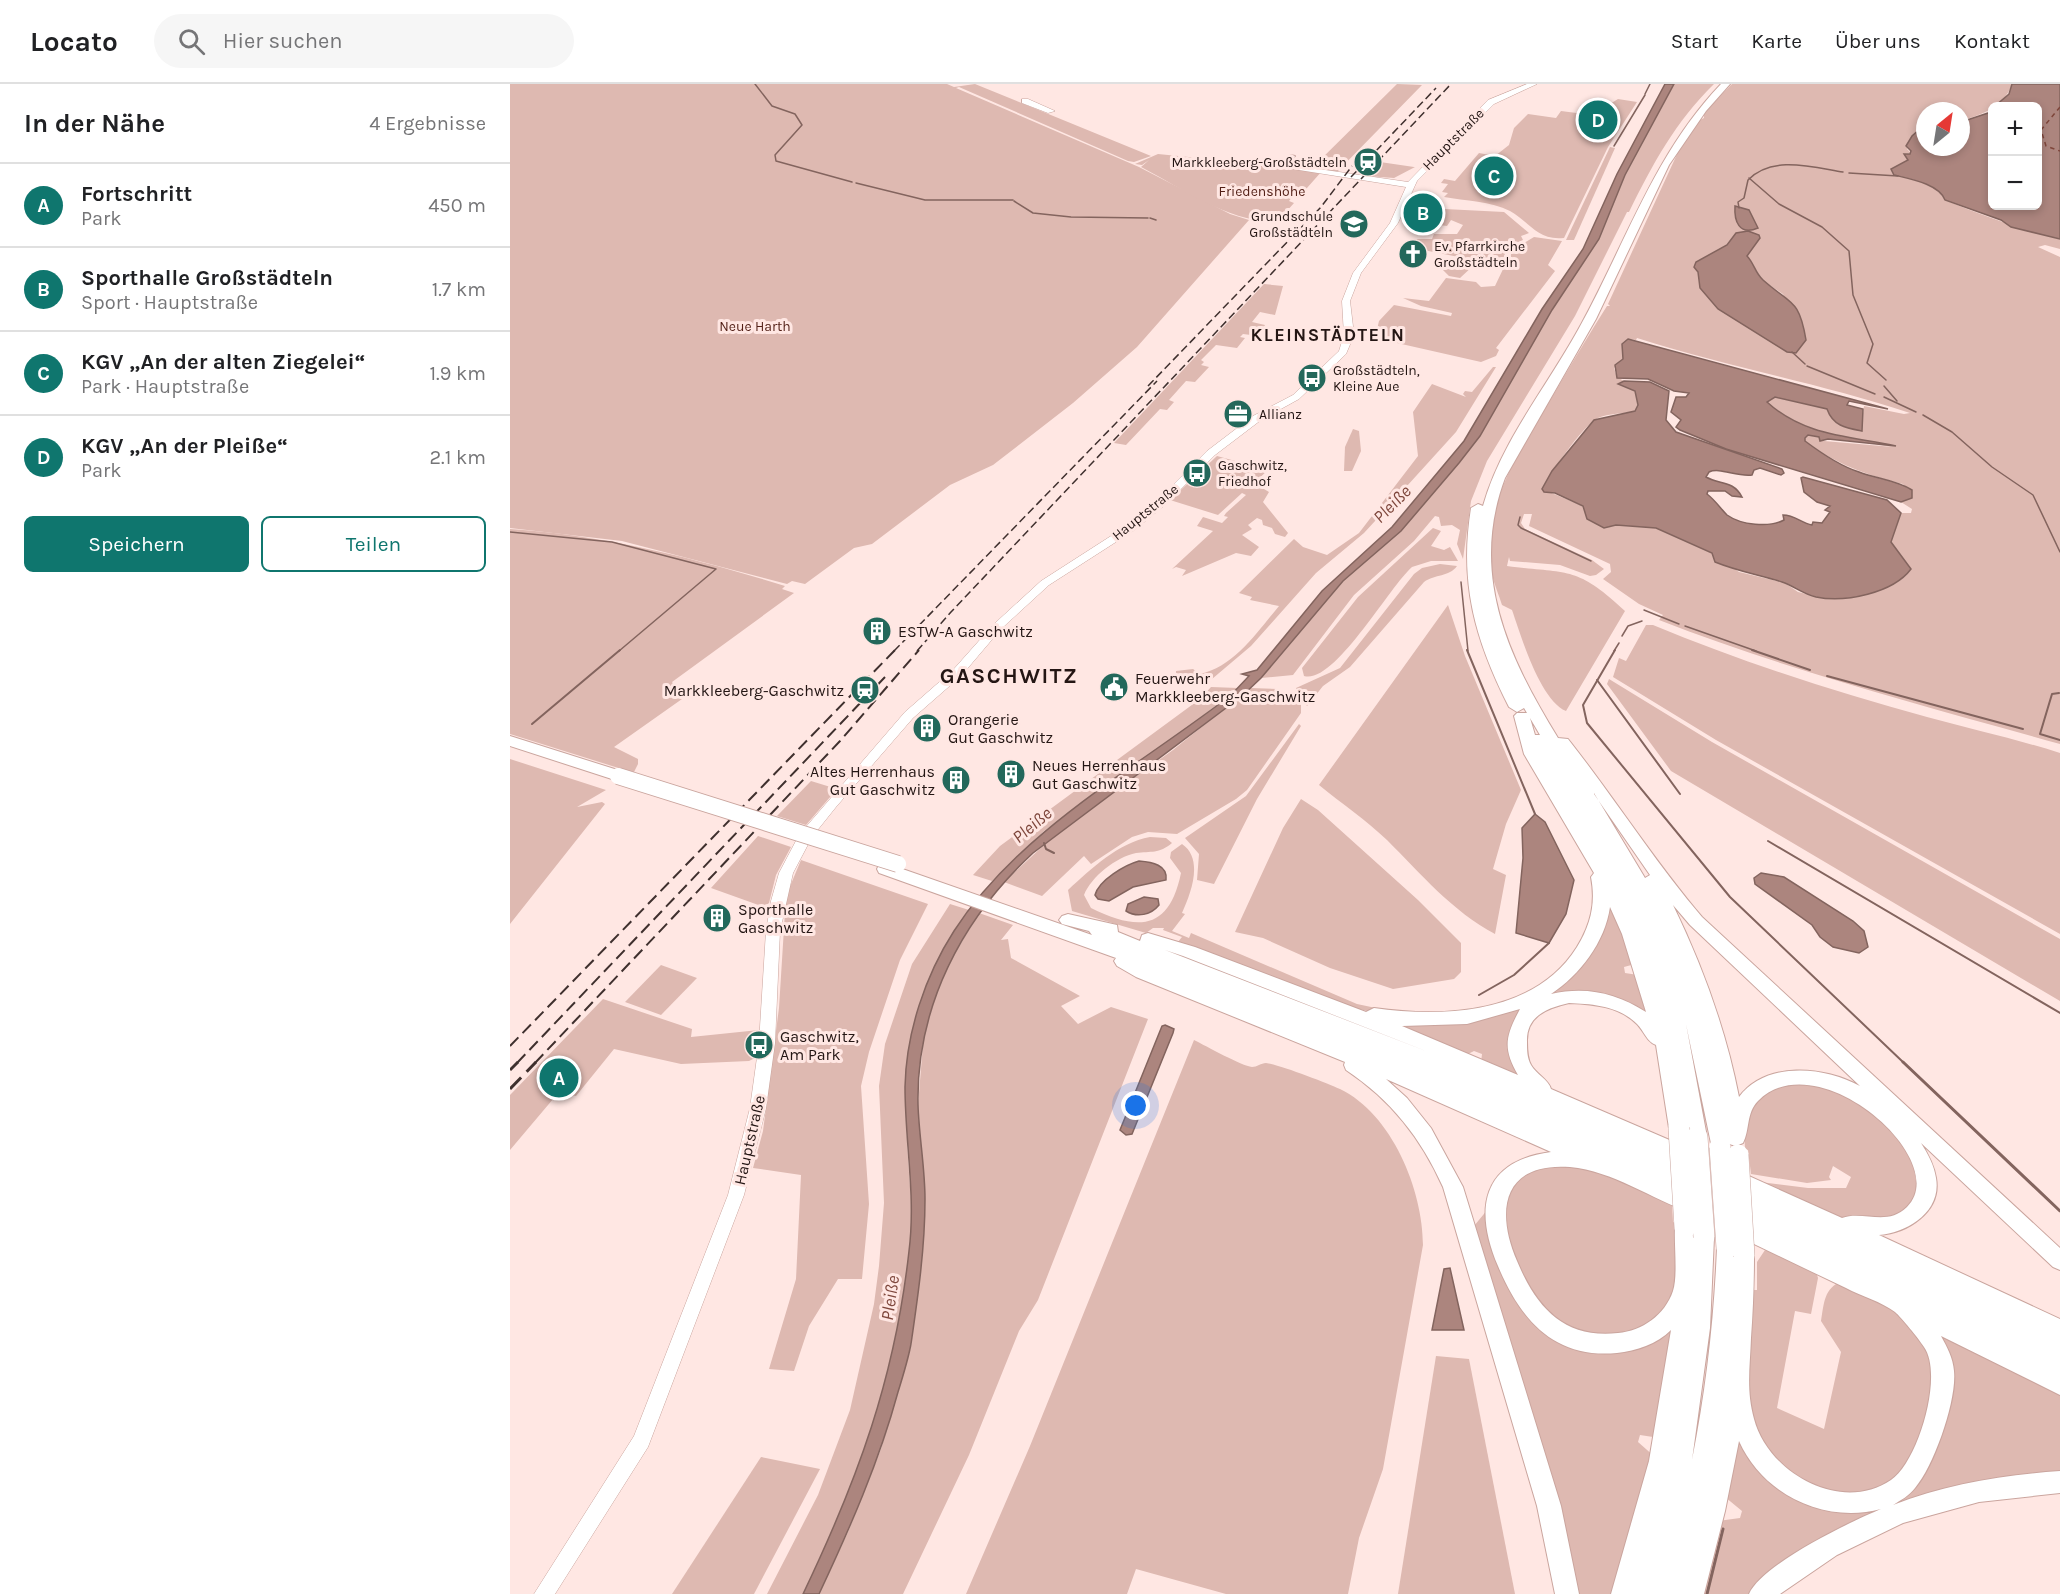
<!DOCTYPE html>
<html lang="de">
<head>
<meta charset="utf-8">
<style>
  :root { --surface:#fff; --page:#f6f6f6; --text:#202124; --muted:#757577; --line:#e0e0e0; --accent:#0f766e }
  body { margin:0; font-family:Karla,sans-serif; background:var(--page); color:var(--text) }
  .controls { position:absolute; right:18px; top:18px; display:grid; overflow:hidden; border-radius:9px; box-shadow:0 3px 9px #0003 }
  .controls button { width:54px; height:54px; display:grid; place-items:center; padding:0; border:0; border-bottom:2px solid var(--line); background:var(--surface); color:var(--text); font:30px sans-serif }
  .compass { position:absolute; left:1406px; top:18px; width:54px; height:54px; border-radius:50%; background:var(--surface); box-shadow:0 3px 9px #0003; rotate:30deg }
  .you { position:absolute; left:626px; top:1022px; width:21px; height:21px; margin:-15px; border:4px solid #fff; border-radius:50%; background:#1a73e8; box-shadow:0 0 0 9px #1a73e833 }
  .badge { display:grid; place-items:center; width:39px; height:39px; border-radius:50%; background:var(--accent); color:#fff; font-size:20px; font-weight:700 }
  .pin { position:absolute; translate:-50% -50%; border:3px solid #fff; box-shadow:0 2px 6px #0006 }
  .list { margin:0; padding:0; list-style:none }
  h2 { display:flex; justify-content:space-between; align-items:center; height:78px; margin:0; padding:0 24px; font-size:26px }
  h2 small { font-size:20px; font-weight:400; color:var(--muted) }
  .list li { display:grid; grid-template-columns:39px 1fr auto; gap:18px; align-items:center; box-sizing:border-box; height:84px; padding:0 24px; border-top:2px solid var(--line) }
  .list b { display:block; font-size:22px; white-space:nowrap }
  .list p { margin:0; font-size:20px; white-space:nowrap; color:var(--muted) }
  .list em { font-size:20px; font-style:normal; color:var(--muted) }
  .actions { display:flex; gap:12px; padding:18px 24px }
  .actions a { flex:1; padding:14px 0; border:2px solid var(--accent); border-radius:9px; text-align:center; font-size:21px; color:var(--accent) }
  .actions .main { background:var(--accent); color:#fff }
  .icon { flex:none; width:33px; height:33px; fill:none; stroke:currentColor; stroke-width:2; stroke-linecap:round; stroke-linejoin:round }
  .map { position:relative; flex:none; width:1550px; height:1510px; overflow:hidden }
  header { display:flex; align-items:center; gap:36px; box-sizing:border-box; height:84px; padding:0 30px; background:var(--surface); border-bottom:2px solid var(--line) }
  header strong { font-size:28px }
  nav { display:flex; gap:33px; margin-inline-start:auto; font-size:21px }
  .search { width:420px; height:54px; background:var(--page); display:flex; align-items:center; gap:15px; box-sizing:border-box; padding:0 21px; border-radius:33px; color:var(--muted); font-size:22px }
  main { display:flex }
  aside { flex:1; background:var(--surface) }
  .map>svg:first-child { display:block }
</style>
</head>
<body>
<header>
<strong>Locato</strong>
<div class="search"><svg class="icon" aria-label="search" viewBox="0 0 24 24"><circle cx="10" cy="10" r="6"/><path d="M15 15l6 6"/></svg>Hier suchen</div>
<nav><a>Start</a><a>Karte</a><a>Über uns</a><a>Kontakt</a></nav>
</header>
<main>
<aside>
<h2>In der Nähe<small>4 Ergebnisse</small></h2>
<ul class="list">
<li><span class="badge">A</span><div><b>Fortschritt</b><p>Park</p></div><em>450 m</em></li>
<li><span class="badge">B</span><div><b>Sporthalle Großstädteln</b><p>Sport · Hauptstraße</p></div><em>1.7 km</em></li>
<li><span class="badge">C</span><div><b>KGV „An der alten Ziegelei“</b><p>Park · Hauptstraße</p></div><em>1.9 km</em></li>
<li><span class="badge">D</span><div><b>KGV „An der Pleiße“</b><p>Park</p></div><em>2.1 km</em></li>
</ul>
<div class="actions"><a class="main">Speichern</a><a>Teilen</a></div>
</aside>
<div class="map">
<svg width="1550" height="1510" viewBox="0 0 1550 1510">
  <rect width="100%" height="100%" fill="#ffe7e3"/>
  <!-- green -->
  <g fill="#deb9b1" fill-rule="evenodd">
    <path d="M0,0h437l7,3 21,-3 176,72 -17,6 -6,-1 -169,-74 -3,1 183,79 91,47 19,6 -112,127 -64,56 -80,62 -43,20 -78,59 -18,4 -49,36 -13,-3 -5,3 -165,-43 -112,-13z"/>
    <path d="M887,0l25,1 -86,88 -14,-2 -23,26 -6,-1 -4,5 5,2 -16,18c-47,3 -95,-32 -135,-53l-2,-1 8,-7 -7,5 -7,-1 23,-10 153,15z"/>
    <path d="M1164,0h40c-38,37 -62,81 -85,128h-2l-52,104 -88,145 -16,40 -8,58 -6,-15 3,-14 -8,-5 -11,1 -2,-9 -4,-1 -21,25 -60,54 -61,80 -32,3 82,-97 58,-50 79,-95 72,-126 47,-71 26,-64z"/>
    <path d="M1222,0h280c-8,23 -29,30 -51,37v-10h-36v17h-4l-14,21 4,4 -6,1 3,6 -16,9 2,6c16,4 45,9 51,25 38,16 75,29 115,39v10l-15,-4 -7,2 22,10v487c-135,-38 -270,-73 -401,-124l4,-5 -24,-11 -36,-25 8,-7 -1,-8 -81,-38 3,-12h-8l-3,9 4,6 67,31 12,9 -8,6 -6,1 -30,-11 -50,-4 -1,-4 -2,9c61,8 69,-1 118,45l-59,100c-26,-11 -45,-75 -54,-101l-10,-5c-3,-10 -8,-21 -10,-31 -13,-67 30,-128 63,-182 17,-29 34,-58 52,-86h3l-2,-2 71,-154 19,-29 6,-3v-5zM1249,154l-12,18 16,25 20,13 23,46 -8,7 -28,-6 -70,-53 -2,-16c24,-24 27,-30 61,-34zM1127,254c90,29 183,45 273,75l-6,1 -40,-8 -2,15 -32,-5 -3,-7 -52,-12 -9,5c38,31 81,37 127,45l-69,-6 -5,-4 -11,-2 -3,3v3c30,23 62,34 98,43l9,14 -11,4 11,7 -1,4h-10l-10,29 9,12 -53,44 -28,-1 -21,-5 -13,-9 -46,-11 -27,-19 -56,-25 -40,-3 -12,3 -21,-22 -41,-17c9,-16 40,-63 56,-71 10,-5 26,-4 37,-7l3,-6 -3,-14 -17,-7 6,-3 -7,-4 -3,-9 9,-9 5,-20 8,1z"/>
    <path d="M1108,15l19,3 -29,45 -44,91c-27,3 -34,-16 -54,-27 -19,-10 -45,-10 -66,-14l4,-4 -6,-1 6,-8 -7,-1 3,-4 11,2 24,-28 16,3 14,-11 5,-17 14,-14 28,4 5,-7 31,4z"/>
    <path d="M1100,63l5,1 -41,92h-8z"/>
    <path d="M870,78l34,5h1l-21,11 -27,-2z"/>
    <path d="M895,123l99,5 25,21 -8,3 2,4 -20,9 3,2 -2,6 -30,8 -14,13 -11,-2 -7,-7 22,-11 -51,-10 4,-9h15l2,-5h23l6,-9 -12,-5 -4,6 -32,-4v-3l-15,-2z"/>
    <path d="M1024,153l28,4 -14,24 7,6 -59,77 3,2 -3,6 -15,6 -106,-24 4,-17 15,-16 57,11 1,-3 -31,-7 -18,-8 26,3 17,-23 30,4 5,5 14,-1 10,-21 4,-2 3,-13z"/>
    <path d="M754,200l19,2 -8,29 -15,-3 -8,10 13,3 -6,11 -16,-2 -3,3 5,1 -8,10 -21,-3 -15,15 3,2 -3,3 8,2 -14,15 -9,-1 -17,19 5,2 -7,8 -7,-1 -34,36 -12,-2z"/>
    <path d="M983,283h3l-40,65 -69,76 -23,25 -48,40 -65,73 -39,33 -74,-4 38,-1v-3l17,-2 7,5c34,-7 58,-43 79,-68l-29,-6 2,-3 -13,-4 55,-54 9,8 24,8 32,-22 59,-77 -5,-44 19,-28 34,13 -3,-3 2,-3 7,1z"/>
    <path d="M843,345l6,2 2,20 -9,20h-8l1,-24z"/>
    <path d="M707,372l51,14 -14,13 15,9 -6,10 25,31 -3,4 -10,-3 -3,-6 -9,-3 -1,-5 -5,-2 -9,7 4,4 -10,6 17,12 -8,9 -15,-3 -54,23 4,-6 -10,-3 -4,2 41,-38 -16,-5 6,-9 19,6 6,-6 -4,-1 2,-3 20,-18 -4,-2 -24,22 -48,-15z"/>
    <path d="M923,444l8,3 -10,15 13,4 6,-3 8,14h-27l-19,6c-23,20 -78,118 -108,109l-2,-8 56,-71z"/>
    <path d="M0,445c94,6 185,29 275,57l-3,3 12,4 -122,89 10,17 -68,48 24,12v5l-4,8 -6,-1 -118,-37z"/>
    <path d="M930,480l17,2c-8,11 -22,8 -33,16l-74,85 -27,19 -16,20 -11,-18 44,-20 74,-94 8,-6z"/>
    <path d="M938,521l17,51 56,134 -15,34 -13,45 13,6 -11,59c-43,-23 -74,-60 -108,-94 -21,-20 -46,-37 -68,-55z"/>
    <path d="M1136,541h7c89,37 182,67 274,92 44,12 89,22 133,36v181l-344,-194 -103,-63 6,-19 7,3z"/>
    <path d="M1099,595l103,63 348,197v62l-389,-230 -64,-87z"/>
    <path d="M701,603l27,1 -61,48 -133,95 -52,50 -19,-6 27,-29 200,-147z"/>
    <path d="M740,604l28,1 -1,3 18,2 6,9v10l-54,77 -11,9 -59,35 -29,-2 -16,5 -41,27 -7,-8 -42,40 -38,-14 54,-50 115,-82z"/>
    <path d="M789,640l2,2 -44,73 -43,85 -17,-4 2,-26 -14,-16 61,-42z"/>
    <path d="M0,675l96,31 -29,17 25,-5 3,2 -95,120z"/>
    <path d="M301,697l26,8 -31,36 -29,-9z"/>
    <path d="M791,715l17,11 100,90 43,43v29l-7,7 -61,10 -63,-21 -67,-30 -28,-6 48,-104z"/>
    <path d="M248,752l33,11 -15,28 -7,28 -5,4 -53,-19z"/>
    <path d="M640,753l16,1 6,5c-13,11 -21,8 -36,10 -20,4 -45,24 -52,42l7,13c47,23 78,23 90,-35l-11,-15 1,-6 11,-8c22,15 9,49 0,69l3,1 -13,17 17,7 2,-5 166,71 33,7 45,1 5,5 -64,-4 -21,-5 -178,-65 5,-6 -19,-7 1,-2h-11l-7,5 -74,-22 -4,-21c24,-22 50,-47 82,-53z"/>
    <path d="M291,776l127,44 -28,56 -31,92 -8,34 8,118 -7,75h-24l-29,47 -15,45 -25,-2 27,-90 5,-104 -48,-7 10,-37 16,-123 7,-112z"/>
    <path d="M1096,808l29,72 -11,3 1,6 13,2 19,51 -54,-32 -80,20 6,68 -48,-19 1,-9 -8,-3 -12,6 -93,-39 84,4 111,-42z"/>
    <path d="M440,820l19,6c-71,96 -67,186 -57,299 3,32 -6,67 -10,99 -14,101 -55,195 -99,286h-36l51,-99 32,-85 24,-106 5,-38 5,-63 -5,-117 6,-42 27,-80z"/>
    <path d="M469,829l34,12 -12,15 7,-1 3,19 69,38 -19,10 17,18 33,-17 37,12 -110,281 -19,31 -50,124 -66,139h-84l29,-62 33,-83 30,-102 14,-125 -7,-117 5,-61 5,-26 17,-48z"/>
    <path d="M151,881l36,13 -36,37 -36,-13z"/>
    <path d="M93,915l89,30 -1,8 68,-7 -4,28 -6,3 -68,3 -67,-15 -38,47 -17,-4 -49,58v-55z"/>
    <path d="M684,956c12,6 48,26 58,27 5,0 9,-4 14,-4 12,1 61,20 74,26 52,25 83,101 83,156l-40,224 -24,69 -11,56h-122l-90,-25 -9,25h-161l64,-148z"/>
    <path d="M1302,998l49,18 50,52 8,46 -26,22h-48l-93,-39 56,7h38l5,-11 -18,-11 -4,11 2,3 -24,3 -56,-9 -3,-24 -3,-1 -1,-23 4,-17 27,-22z"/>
    <path d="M1072,1081l90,37 1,20 6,3 -2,56 -7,24 -29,28 -58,3 -45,-28 -33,-65 1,-49c26,-30 38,-27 76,-29z"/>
    <path d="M978,1125l15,56 69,78 100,-19 -19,113 -13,-2 -2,7 17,15 -39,137h-40l-102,-368z"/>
    <path d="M1255,1166l50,18 3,10 -7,36 -16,-3 -18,97 47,21 17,-77 -20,-31c3,-18 3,-33 21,-40l45,22 39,34 14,49 -32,83 -25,23 -55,3 -50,-27 -28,-48 -1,-46 5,-84h3v-28z"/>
    <path d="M1423,1247l127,55v90l-76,7 -234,111h-50l18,-73 22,-3 2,-7 -17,-14 12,-73 32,49 108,32 72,-104z"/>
    <path d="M926,1272l33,3 46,235h-117z"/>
    <path d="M251,1373l59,12 -66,125h-82z"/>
  </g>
  <!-- water -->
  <g fill="#ac857e" stroke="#83645e" stroke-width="1.5">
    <path d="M1155,0h9l-49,91 -26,64 -47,71 -72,126 -21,27 -58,68 -58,50 -82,97 -19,18 -209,157c-71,66 -117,153 -115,252 1,31 7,63 7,94 0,49 -7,97 -14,145 -3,16 -8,32 -13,48 -19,70 -48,136 -79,202h-16c55,-115 92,-216 106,-343 7,-55 -4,-109 -4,-164 1,-54 20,-111 49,-156 65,-101 184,-164 277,-236l18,-19 -7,-2 15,-4 65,-79 70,-64 72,-86 78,-132 41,-60 34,-75z"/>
    <path d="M1502,0h48v155l-49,-12 -10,-7 -56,-20c-6,-16 -35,-21 -51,-25l-3,-6 17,-9 -4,-6h6l1,-3 -5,-5 6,-10 9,-8h4v19h36v-25l27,-9 4,-4v97h46v-100h-43l14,-12z"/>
    <path d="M1225,122l14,4 9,18c-19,8 -24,-7 -23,-22z"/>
    <path d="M1238,147l11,4 1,3 -13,18c7,7 8,17 16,24 28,25 36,18 43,60l-10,13 -9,-1 -69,-43 -18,-21 -2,-16 -4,-5 2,-5 31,-17 9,-12z"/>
    <path d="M1118,255l260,70 -39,-8 -2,4 16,4 -1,22c-16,-3 -29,-5 -35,-22l-52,-12 -8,5c37,34 82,34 129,44l-68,-7 -8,2 -1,-4 -11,-2 -3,3v3c16,12 35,25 54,31 18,7 37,8 53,18v8l-11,4 -175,-53 -46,-19 -4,-3 5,-7 -10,-8 5,-15h10l3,-4 -15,-2 -26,-12 -31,-1 -2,-13 8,-6 -1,-15z"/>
    <path d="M1114,297l26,1 19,9 -3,29 10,12 106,37 2,4 -3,2 -21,-7 -6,2 -2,5c-16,2 -32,-8 -43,-3l-3,5c14,8 27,3 36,20l-10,-1 -7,-5h-17l-1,3c8,6 14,15 20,21 14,10 42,13 57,5l-1,-5c12,0 18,8 29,10l1,-3 9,1 8,-11 -5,-2 5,-4 -13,-4 -13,-10 -3,-14 2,-1 84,23 14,13 -10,29 20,27c-18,24 -66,34 -95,28 -13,-3 -22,-11 -34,-15 -23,-7 -45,-11 -67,-20l-3,-9 -56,-25 -40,-3 -12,3 -17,-9 -4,-13 -28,-13 -11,-1 -2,-3 10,-18 42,-51 41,-9 3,-6 -3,-14 -17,-7z"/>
    <path d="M1025,730l10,8 29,58 -8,34 -17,29 -33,-10 7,-75 -1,-30z"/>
    <path d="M629,777c13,1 29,4 27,19l-33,7 -24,14 -11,-2 -3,-4c4,-15 30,-30 44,-34z"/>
    <path d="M1251,789l23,4 69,44 11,10 4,16 -9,6 -26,-6 -13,-10 -8,-12 -57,-41 -1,-6z"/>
    <path d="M634,813l14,2 1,6c-8,10 -22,13 -33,6l2,-7z"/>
    <path d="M655,941l9,4 -1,4 -41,101 -6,1 -6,-5 42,-104z"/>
    <path d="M940,1184l14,62h-32l12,-61z"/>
  </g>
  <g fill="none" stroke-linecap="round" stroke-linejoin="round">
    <!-- stream-far2 -->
    <g stroke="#83645e" stroke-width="1.5">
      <path d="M245,0l17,22 23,8 7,11 -27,30 1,6 76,21"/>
      <path d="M1135,10l5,-10"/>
      <path d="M1104,62l31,-51"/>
      <path d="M1339,89l49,3"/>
      <path d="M1239,94l30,26 43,23 27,24 4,44 20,49 -6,19 19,17"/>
      <path d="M346,99l69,17h88"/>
      <path d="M504,117l19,12 38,4 77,1"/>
      <path d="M1229,124l-1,-6 6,-4 4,-18c24,-25 64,-13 95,-8"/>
      <path d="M640,134l6,2"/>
      <path d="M1282,268l13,12"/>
      <path d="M1297,282l68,28"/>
      <path d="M1374,302l13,15"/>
      <path d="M1374,313l32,15"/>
      <path d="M1413,331l29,17 40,35 41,28 27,57"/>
      <path d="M1010,433l-2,8 3,3 70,33"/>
      <path d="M0,448l102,10 104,27 -97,82"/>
      <path d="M951,498l7,69"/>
      <path d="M1134,526l35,14"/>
      <path d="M1175,542l71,25"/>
      <path d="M1112,552l6,-10 14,-5"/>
      <path d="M1104,567l5,-8"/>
    </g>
    <!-- stream-far1 -->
    <g stroke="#83645e" stroke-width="2">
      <path d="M957,566l68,164"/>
      <path d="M1105,566l-32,55 4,18 143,174 174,166"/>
      <path d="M1242,566l58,20"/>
      <path d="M1317,592l196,53"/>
      <path d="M1087,596l83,114"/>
      <path d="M1549,609l-7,1 -12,40 20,6"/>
      <path d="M22,640l88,-74"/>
      <path d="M1258,757l292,172"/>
      <path d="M534,759l2,6 8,4"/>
      <path d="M969,911l35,-20 35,-32"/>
    </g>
    <!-- stream -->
    <g stroke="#83645e" stroke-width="3">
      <path d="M1393,978l157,149"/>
      <path d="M1197,1510l16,-65"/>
    </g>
    <!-- ferry -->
    <path stroke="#7e463b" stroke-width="1.5" stroke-dasharray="4.5 4" stroke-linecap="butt" d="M1550,23l-19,23 5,16 14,5"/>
    <!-- minor casing -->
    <g stroke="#caa59e" stroke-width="2">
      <path id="minor" d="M780,71l5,1 -9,10h-4v-2z"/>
    </g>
    <!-- major casing -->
    <g stroke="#caa59e" stroke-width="1">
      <g id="major">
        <path d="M1017,0h10l-43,20 -77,77 -19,42 -37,50 -11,28 4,34 -8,19 -47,45 -38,21 -46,35 -50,50 -32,26 -84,54 -48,44 -45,53 -3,1 -40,35 -77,89 -24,30 -19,36 -13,58 -5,112 -9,65 -22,87 -96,252 -93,147h-21l100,-158 94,-241 22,-87 9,-65 7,-112 5,-30 8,-28 20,-38 106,-123 48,-42 40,-45 48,-44 84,-54 32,-26 50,-50 46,-35 40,-21 46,-44 5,-16 -2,-34 11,-28 37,-50 16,-36 -126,-20 -4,-2 1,-2 131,19 80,-82z"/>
        <path d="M512,15h6l27,12 -7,2 -26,-10z"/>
      </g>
    </g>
    <!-- highway casing -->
    <g stroke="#caa59e" stroke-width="2">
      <g id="highway">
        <path d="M1211,0h9l-24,27 -37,54 -73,154 -91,159c-36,96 3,179 53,260l10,1c46,58 86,122 134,178l358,331v22l-7,-3 -132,-124c7,11 13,22 15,35 6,34 -29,55 -57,57l181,84v76l-119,-59c6,11 12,22 13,35 3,29 -20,95 -39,117 -6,8 -14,12 -22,17 53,-21 110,-30 167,-34v22l-81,9 -76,21 -66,32 -57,39h-31c13,-30 101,-72 132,-85 -56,15 -118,-14 -142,-68l-14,70 -21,83h-93l38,-133 22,-131c-14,14 -35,21 -54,23 -63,6 -97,-34 -119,-87 -24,-56 -17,-105 53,-114l-165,-73 21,19 24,30 32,59 98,319 18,88h-24l-18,-88 -94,-319c-22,-49 -52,-87 -97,-117l-2,-5 1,-3 -209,-85 -19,-11 -3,-5 2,-3 -237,-85 -2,-4 2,-4h12l201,70 -3,-4 -27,-7 -3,-4 3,-4 6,-2 49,11 1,7 22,9 2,-6 6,-2 47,14 171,65 8,-4c70,10 161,6 203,-61 14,-23 19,-44 14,-70l3,-4 -70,-119 -10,-38 3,-3h10l-3,-5 -7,4 -8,-5c-34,-67 -50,-124 -38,-199l7,-4 5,2c18,-64 63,-118 95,-176 47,-84 75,-175 143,-246zM1020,634l10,17h-5zM1084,709v1l56,81 -5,3zM1163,821l17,20 170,161c-36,-20 -94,-25 -121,11 -13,-67 -36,-130 -66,-192zM1100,823l12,27 24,78c-30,-19 -60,-26 -95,-18 29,-19 54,-52 59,-87zM655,866l18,6 248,97zM1059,919c24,1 50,3 68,21 7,7 10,18 19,21l13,83 3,5 7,3 8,-4 3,10 7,3 7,-3 3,-5 -21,-113 27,129 7,2 7,-2 2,-9 7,2 7,-3c7,-13 3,-30 15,-42 59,-60 196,59 149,106 -20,20 -44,3 -65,11l-111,-50 -7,2 -3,6 8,8 -6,2 -3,6 7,8 -6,7 3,6 8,4 -5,2 -3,6 3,6c39,19 79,38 119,57 15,8 36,14 49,24 6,5 24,27 29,35 20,28 -6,115 -33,133 -50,34 -123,-7 -137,-61 -8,-29 -4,-52 -3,-81 2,-27 3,-55 3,-82l-3,-6 -7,-3 -7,3 -3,-8 -7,-3 -7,3 -3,6c-3,72 -11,142 -25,212l18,-132 4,-91 -3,-6 -7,-3 -9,6 -3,-12 -7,-3 -7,3 -3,6c-1,17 3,48 -2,63 -8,24 -31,40 -55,42 -54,6 -82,-26 -101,-72 -22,-51 -14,-99 53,-94 43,4 81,32 122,46l7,-2 3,-6 -3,-6 -6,-3 5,-1 3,-6 -8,-8 7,-7 -3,-6 -8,-3 6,-2 3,-6 -3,-6 -144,-62c-2,-9 -15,-15 -20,-24 -4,-7 -4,-15 -4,-23 -1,-26 20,-34 42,-39zM1010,925c-14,26 -18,39 -2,66l-116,-49 65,-2z"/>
        <path d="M0,652l114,36 2,4 -8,5 -108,-35z"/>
      </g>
    </g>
    <!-- minor -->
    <use href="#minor" fill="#fff" fill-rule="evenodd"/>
    <!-- major -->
    <use href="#major" fill="#fff" fill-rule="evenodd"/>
    <!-- highway -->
    <use href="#highway" fill="#fff" fill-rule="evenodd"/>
    <!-- rail-far2 -->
    <g stroke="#3f302e" stroke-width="1.5" stroke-dasharray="8 4" stroke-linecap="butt">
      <path d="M841,93l85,-89"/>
      <path d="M638,302l173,-179 31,-41"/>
      <path d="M384,567l263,-270"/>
      <path d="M407,567l34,-39 500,-528"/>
    </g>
    <!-- rail-far1 -->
    <g stroke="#3f302e" stroke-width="2" stroke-dasharray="12 6" stroke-linecap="butt">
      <path d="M0,962l385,-396"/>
      <path d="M7,979l368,-386"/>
      <path d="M25,979l305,-322 79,-91"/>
    </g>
    <!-- rail -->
    <g stroke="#3f302e" stroke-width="3" stroke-dasharray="16 8" stroke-linecap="butt">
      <path d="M0,986l8,-8"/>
      <path d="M0,1005l26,-27"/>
    </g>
    <!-- highway-bridge-far1 casing -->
    <g stroke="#caa59e" stroke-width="18" stroke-linecap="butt">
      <path id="highway-bridge-far1" d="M108,692l280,88"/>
    </g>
    <!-- highway-bridge casing -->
    <g stroke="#caa59e" stroke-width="22" stroke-linecap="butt">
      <g id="highway-bridge">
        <path d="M1169,1044l6,100"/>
        <path d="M1187,1053l7,100"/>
        <path d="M1210,1063l7,101"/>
        <path d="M1228,1071l6,101"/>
      </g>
    </g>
    <!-- highway-bridge-far1 -->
    <use href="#highway-bridge-far1" stroke="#fff" stroke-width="16"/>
    <!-- highway-bridge -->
    <use href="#highway-bridge" stroke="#fff" stroke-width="21"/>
  </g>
  <!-- icons -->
  <defs>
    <g id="station-disc" transform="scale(1.5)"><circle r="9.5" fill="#23685b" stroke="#ffe7e3"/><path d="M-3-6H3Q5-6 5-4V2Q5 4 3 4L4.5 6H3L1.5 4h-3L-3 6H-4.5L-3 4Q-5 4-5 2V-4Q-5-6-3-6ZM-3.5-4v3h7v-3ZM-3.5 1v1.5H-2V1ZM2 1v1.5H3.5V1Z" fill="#fff"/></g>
    <g id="school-disc" transform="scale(1.5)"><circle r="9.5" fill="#23685b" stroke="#ffe7e3"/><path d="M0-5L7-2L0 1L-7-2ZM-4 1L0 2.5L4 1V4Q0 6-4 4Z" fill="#fff"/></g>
    <g id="church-disc" transform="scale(1.5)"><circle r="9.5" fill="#23685b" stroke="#ffe7e3"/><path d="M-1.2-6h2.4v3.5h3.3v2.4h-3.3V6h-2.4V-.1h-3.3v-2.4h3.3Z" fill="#fff"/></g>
    <g id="bus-disc" transform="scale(1.5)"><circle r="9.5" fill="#23685b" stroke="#ffe7e3"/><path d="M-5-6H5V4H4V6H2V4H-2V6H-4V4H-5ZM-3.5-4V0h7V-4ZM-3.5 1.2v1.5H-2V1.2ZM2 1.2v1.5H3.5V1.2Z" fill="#fff"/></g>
    <g id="office-disc" transform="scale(1.5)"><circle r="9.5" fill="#23685b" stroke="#ffe7e3"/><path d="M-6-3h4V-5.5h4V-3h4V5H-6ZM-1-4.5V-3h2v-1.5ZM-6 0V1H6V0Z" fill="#fff"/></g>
    <g id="building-disc" transform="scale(1.5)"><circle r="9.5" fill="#23685b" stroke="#ffe7e3"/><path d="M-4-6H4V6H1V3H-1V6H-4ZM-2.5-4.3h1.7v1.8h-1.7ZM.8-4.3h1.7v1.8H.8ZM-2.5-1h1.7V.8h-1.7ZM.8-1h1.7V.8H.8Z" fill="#fff"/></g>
    <g id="civic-disc" transform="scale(1.5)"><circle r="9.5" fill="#23685b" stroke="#ffe7e3"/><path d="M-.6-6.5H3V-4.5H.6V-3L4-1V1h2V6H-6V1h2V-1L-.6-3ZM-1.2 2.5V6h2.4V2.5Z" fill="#fff"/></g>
  </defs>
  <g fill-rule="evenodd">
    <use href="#station-disc" x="858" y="78"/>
    <use href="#school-disc" x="844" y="140"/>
    <use href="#church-disc" x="903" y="170"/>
    <use href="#bus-disc" x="802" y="294"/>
    <use href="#office-disc" x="728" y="330"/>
    <use href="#bus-disc" x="687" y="389"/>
    <use href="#building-disc" x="367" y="547"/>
    <use href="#civic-disc" x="604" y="603"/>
    <use href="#station-disc" x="355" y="606"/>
    <use href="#building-disc" x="417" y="644"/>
    <use href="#building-disc" x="501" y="690"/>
    <use href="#building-disc" x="446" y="696"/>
    <use href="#building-disc" x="207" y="834"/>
    <use href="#bus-disc" x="249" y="961"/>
  </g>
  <g text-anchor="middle" stroke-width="6" stroke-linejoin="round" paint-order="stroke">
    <!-- far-street labels -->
    <g font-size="14" fill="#241614" stroke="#ffe7e3">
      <text transform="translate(943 55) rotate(-45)" y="5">Hauptstraße</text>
      <text transform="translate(635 428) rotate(-39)" y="5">Hauptstraße</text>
    </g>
    <!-- far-poi labels -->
    <g font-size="14" fill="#241614" stroke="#ffe7e3" text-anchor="start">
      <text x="837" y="83" text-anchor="end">Markkleeberg-Großstädteln</text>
      <text x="823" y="137" text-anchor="end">Grundschule<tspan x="823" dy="16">Großstädteln</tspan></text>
      <text x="924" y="167">Ev. Pfarrkirche<tspan x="924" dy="16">Großstädteln</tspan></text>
      <text x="823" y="291">Großstädteln,<tspan x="823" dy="16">Kleine Aue</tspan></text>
      <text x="749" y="335">Allianz</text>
      <text x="708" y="386">Gaschwitz,<tspan x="708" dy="16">Friedhof</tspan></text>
    </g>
    <!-- far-park labels -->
    <g font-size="14" fill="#521f16" stroke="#ffe7e3">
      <text x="752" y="112">Friedenshöhe</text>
      <text x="245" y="247">Neue Harth</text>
    </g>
    <!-- poi labels -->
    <g font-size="16" fill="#241614" stroke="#ffe7e3" text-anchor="start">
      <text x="388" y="553">ESTW-A Gaschwitz</text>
      <text x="625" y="600">Feuerwehr<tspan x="625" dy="18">Markkleeberg-Gaschwitz</tspan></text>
      <text x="334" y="612" text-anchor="end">Markkleeberg-Gaschwitz</text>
      <text x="438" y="641">Orangerie<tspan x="438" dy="18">Gut Gaschwitz</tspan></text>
      <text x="522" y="687">Neues Herrenhaus<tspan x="522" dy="18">Gut Gaschwitz</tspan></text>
      <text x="425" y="693" text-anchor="end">Altes Herrenhaus<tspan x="425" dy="18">Gut Gaschwitz</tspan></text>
      <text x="228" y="831">Sporthalle<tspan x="228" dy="18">Gaschwitz</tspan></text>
      <text x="270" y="958">Gaschwitz,<tspan x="270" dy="18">Am Park</tspan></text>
    </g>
    <!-- street labels -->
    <g font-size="16" fill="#241614" stroke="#ffe7e3">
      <text transform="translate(239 1056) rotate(-77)" y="6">Hauptstraße</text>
    </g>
    <!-- far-district labels -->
    <g font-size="18" font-weight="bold" letter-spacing="1.5" fill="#241614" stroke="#ffe7e3">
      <text x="818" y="257">KLEINSTÄDTELN</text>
    </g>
    <!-- water labels -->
    <g font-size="18" font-style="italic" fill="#7e463b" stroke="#ffe7e3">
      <text transform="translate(882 420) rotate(-45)" y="6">Pleiße</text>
      <text transform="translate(522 741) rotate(-40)" y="6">Pleiße</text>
      <text transform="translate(380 1214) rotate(-82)" y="6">Pleiße</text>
    </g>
    <!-- district labels -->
    <g font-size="22" font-weight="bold" letter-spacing="1.5" fill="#241614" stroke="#ffe7e3">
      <text x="499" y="599">GASCHWITZ</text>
    </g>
  </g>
</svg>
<div class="controls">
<button>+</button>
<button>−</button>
</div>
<svg class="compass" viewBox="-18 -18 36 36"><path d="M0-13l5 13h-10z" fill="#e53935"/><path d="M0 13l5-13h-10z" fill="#757577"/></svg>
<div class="you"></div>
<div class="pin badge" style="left:49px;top:994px">A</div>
<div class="pin badge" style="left:913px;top:129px">B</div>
<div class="pin badge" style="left:984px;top:92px">C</div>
<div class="pin badge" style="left:1088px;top:36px">D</div>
</div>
</main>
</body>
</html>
